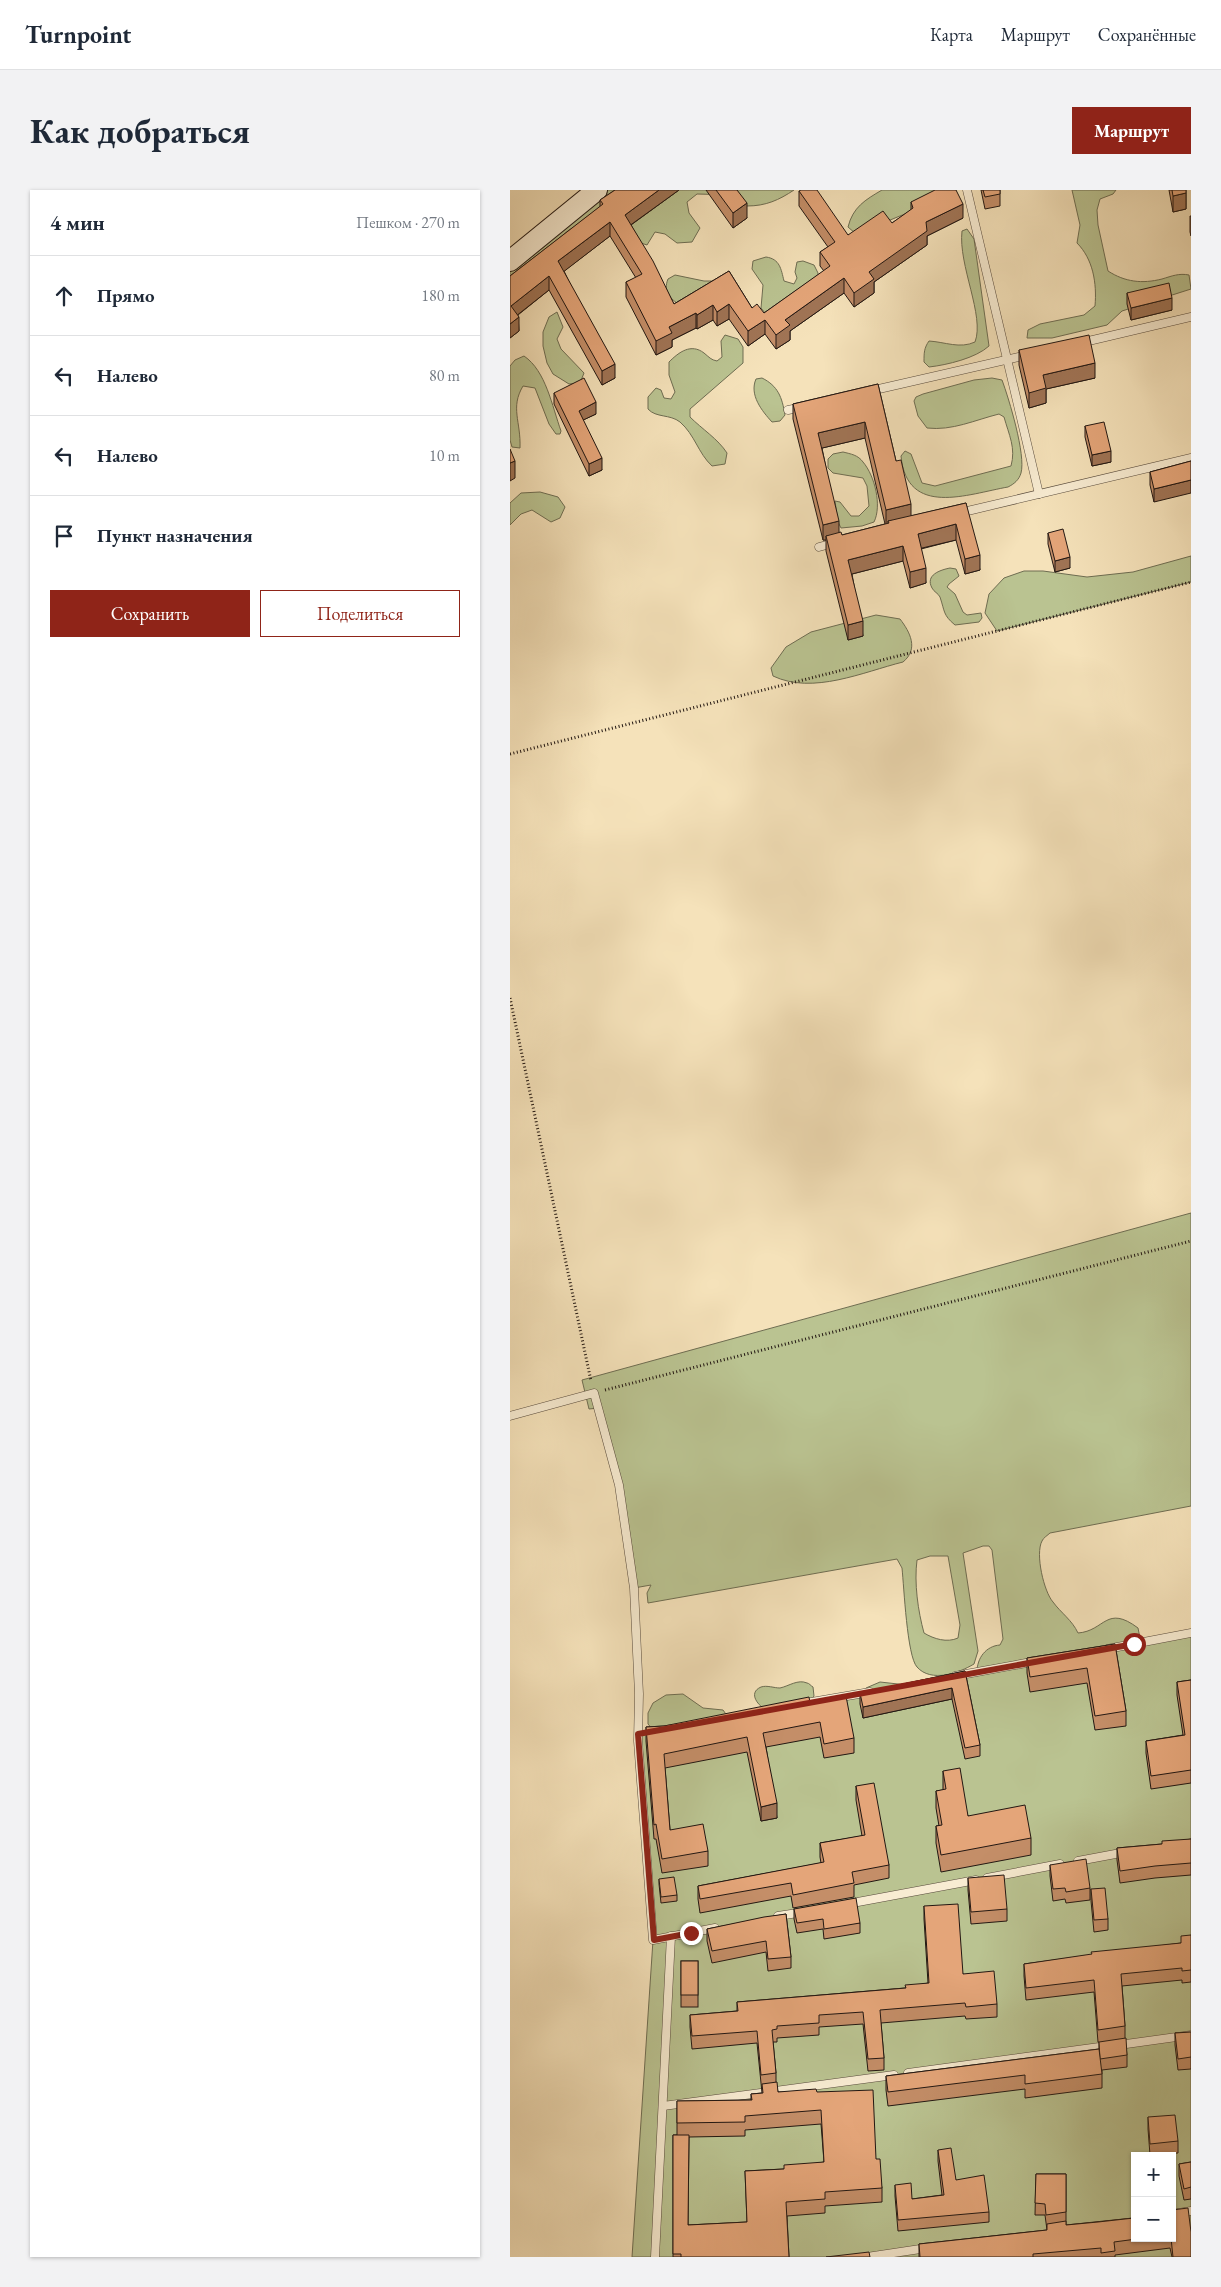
<!DOCTYPE html>
<html lang="ru">
<head>
<meta charset="utf-8">
<style>
  :root { --surface:#fff; --page:#f2f2f3; --text:#1f2937; --muted:#747a83; --line:#e0e1e3; --accent:#8f2418 }
  body { margin:0; font-family:"EB Garamond",serif; background:var(--page); color:var(--text) }
  .controls { position:absolute; right:15px; bottom:15px; display:grid; overflow:hidden; border-radius:0px; box-shadow:0 1px 4px #0004 }
  .controls button { width:45px; height:45px; display:grid; place-items:center; padding:0; border:0; border-bottom:1px solid var(--line); background:var(--surface); color:var(--text); font:25px sans-serif }
  .stop { position:absolute; width:15px; height:15px; margin:-11px; border:4px solid #8f2418; border-radius:50%; background:#fff }
  .stop.end { background:#8f2418; border-color:#fff; box-shadow:0 1px 5px #0008 }
  .list { margin:0; padding:0; list-style:none }
  h2 { display:flex; justify-content:space-between; align-items:center; height:65px; margin:0; padding:0 20px; font-size:21px }
  h2 small { font-size:16px; font-weight:400; color:var(--muted) }
  .list li { display:grid; grid-template-columns:32px 1fr auto; gap:15px; align-items:center; box-sizing:border-box; height:80px; padding:0 20px; border-top:1px solid var(--line) }
  .list b { display:block; font-size:19px; white-space:nowrap }
  .list em { font-size:16px; font-style:normal; color:var(--muted) }
  .actions { display:flex; gap:10px; padding:15px 20px }
  .actions a { flex:1; padding:11px 0; border:1px solid var(--accent); border-radius:0px; text-align:center; font-size:18px; color:var(--accent) }
  .actions .main { background:var(--accent); color:#fff }
  .icon { flex:none; width:28px; height:28px; fill:none; stroke:currentColor; stroke-width:2; stroke-linecap:round; stroke-linejoin:round }
  .map { position:relative; flex:none; width:681px; height:2067px; overflow:hidden; border-radius:0px }
  header { display:flex; align-items:center; gap:30px; box-sizing:border-box; height:70px; padding:0 25px; background:var(--surface); border-bottom:1px solid var(--line) }
  header strong { font-size:24px }
  nav { display:flex; gap:28px; margin-inline-start:auto; font-size:18px }
  .intro { display:flex; align-items:center; justify-content:space-between; box-sizing:border-box; height:120px; padding:0 30px }
  h1 { margin:0; font-size:35px }
  .button { padding:12px 22px; border-radius:0px; background:var(--accent); color:#fff; font-size:18px; font-weight:700 }
  main { display:flex; gap:30px; padding:0 30px }
  aside { flex:1; background:var(--surface); border-radius:0px; box-shadow:0 1px 4px #0004 }
  .map>svg:first-child { display:block }
</style>
</head>
<body>
<header>
<strong>Turnpoint</strong>
<nav><a>Карта</a><a>Маршрут</a><a>Сохранённые</a></nav>
</header>
<div class="intro"><h1>Как добраться</h1><a class="button">Маршрут</a></div>
<main>
<aside>
<h2>4 мин<small>Пешком · 270 m</small></h2>
<ul class="list">
<li><svg class="icon" aria-label="ahead" viewBox="0 0 24 24"><path d="M12 20V5M6 11l6-6 6 6"/></svg><div><b>Прямо</b></div><em>180 m</em></li>
<li><svg class="icon" aria-label="left" viewBox="0 0 24 24"><path d="M17 20v-9H6M10 6l-5 5 5 5"/></svg><div><b>Налево</b></div><em>80 m</em></li>
<li><svg class="icon" aria-label="left" viewBox="0 0 24 24"><path d="M17 20v-9H6M10 6l-5 5 5 5"/></svg><div><b>Налево</b></div><em>10 m</em></li>
<li><svg class="icon" aria-label="arrive" viewBox="0 0 24 24"><path d="M6 21V4h12l-3 4 3 4H6"/></svg><div><b>Пункт назначения</b></div></li>
</ul>
<div class="actions"><a class="main">Сохранить</a><a>Поделиться</a></div>
</aside>
<div class="map">
<svg width="681" height="2067" viewBox="0 0 681 2067">
  <rect width="100%" height="100%" fill="#f5e2ba"/>
  <filter id="stains"><feTurbulence type="fractalNoise" baseFrequency=".004" numOctaves="4"/><feColorMatrix values="0 0 0 0 .2 0 0 0 0 .09 0 0 0 0 .02 0 0 0 .5 -.17"/></filter>
  <radialGradient id="worn" r=".72"><stop offset=".6" stop-color="#630" stop-opacity="0"/><stop offset="1" stop-color="#630" stop-opacity=".3"/></radialGradient>
  <!-- green -->
  <g fill="#bac391" stroke="#6e6d52" fill-rule="evenodd">
    <path d="M87,0h197c-15,10 -28,16 -47,16l-12,-11 -38,-1 -10,8 2,11 11,15 -8,14 -15,1 -12,-9 -10,-2 -8,13 -65,-22 -13,7 -59,49v-19z"/>
    <path d="M372,0h74v3l-100,41 -8,-7c5,-20 17,-27 34,-37z"/>
    <path d="M562,0h44l-3,4 -13,5 -3,11 1,15 10,46c17,11 34,13 54,8 10,-3 17,-6 27,-4l2,14 -69,22 -15,14 -55,13h-25l1,-8 12,-6 44,-9 11,-9c2,-23 -2,-47 -18,-63l3,-18z"/>
    <path d="M457,39l7,10 15,107c-13,12 -42,19 -60,21l-5,-5c0,-9 0,-14 5,-21 16,1 31,8 46,1 10,-26 -17,-77 -13,-111z"/>
    <path d="M256,67c14,2 15,12 18,24l10,3 3,-6 -2,-6 2,-10 6,-1 11,4 4,8v9l-52,32 -5,-6 2,-23 -11,-16 1,-8z"/>
    <path d="M165,85l29,6h9l-33,24c-10,-6 -17,-14 -12,-26z"/>
    <path d="M47,122l6,15 -6,12 4,10 23,24 -4,10 -11,1 -16,-10 -6,-11 -4,-17v-14l6,-15z"/>
    <path d="M215,145l13,4 5,8v16l-53,46v8c12,12 28,22 37,36l-2,11 -13,2c-14,-13 -17,-31 -32,-44 -10,-8 -24,-4 -32,-13v-12l8,-9 5,2 3,8 7,1 4,-7 -6,-17v-13c10,-10 22,-19 35,-9 5,4 7,7 13,8l5,-4 -1,-16z"/>
    <path d="M14,166c22,15 28,50 37,75l-1,3h-4l-7,-10 -14,-36 -12,-2c-13,22 -2,35 -3,62l-8,-1 -2,-7v-74l5,-6z"/>
    <path d="M252,188c16,8 20,19 23,37l-5,6 -8,1c-10,-11 -23,-27 -16,-43z"/>
    <path d="M482,188l10,2c7,19 24,75 19,93 -2,7 -7,11 -13,14 -40,7 -101,31 -107,-31l4,-5 6,3 11,29 13,3 76,-20c5,-18 -2,-31 -7,-49l-5,-3c-24,6 -47,17 -72,14l-9,-12 -4,-15 2,-4 7,-3 51,-14z"/>
    <path d="M333,262c8,2 15,3 20,10 12,14 19,44 11,60l-12,4 -21,2 -3,-6 -3,-21 5,1 11,14h8l10,-10 -2,-20 -4,-8 -30,-5 -5,-5v-9l5,-5z"/>
    <path d="M30,302l18,5 7,10 -5,11 -9,4 -19,-12 -11,4 -11,11v-22l11,-10z"/>
    <path d="M681,366v26l-194,49 -12,-18 4,-19 15,-16 20,-7h19l44,6 46,-5z"/>
    <path d="M440,378l6,1 3,7 -10,8 -2,3 8,7 8,18 4,3 14,-2 1,5 -3,4 -24,3c-12,-10 -10,-13 -15,-28 -2,-4 -6,-5 -8,-9 -7,-13 8,-18 18,-20z"/>
    <path d="M366,425l24,4c10,13 19,30 3,43 -40,10 -90,33 -130,14l-2,-8 15,-21 25,-15z"/>
    <path d="M681,1023v293l-141,27c-2,2 -7,5 -8,8 -7,13 2,51 11,61 8,11 19,18 25,31 27,-2 28,-29 60,-5l2,10 -2,4 53,-9v624h-559l21,-317 -15,-206 16,-3 -6,-7v-11l5,-10 13,-8 17,-1 20,14 20,2 5,7 39,-7c-8,-3 -20,-17 -6,-23 6,-2 13,1 19,1 9,-2 18,-9 27,-5 2,0 4,3 6,4l1,9 -4,6 53,-9 3,-5 14,-6 27,3 70,-13c0,-14 9,-26 23,-27l3,-6 -11,-89 -3,-4h-6l-20,7 15,98 -4,13c-15,9 -43,19 -57,3 -10,-11 -13,-80 -15,-99l-5,-9 -249,44 -1,-10 4,-8 -17,3 -15,-103 -20,-77 -10,1 -7,-29zM420,1366h18l12,69 -2,13c-11,5 -24,1 -34,-5 -6,-22 -10,-50 -7,-73zM625,1966h37v82h-37z"/>
  </g>
  <g fill="none" stroke-linecap="round" stroke-linejoin="round">
    <!-- lane casing -->
    <g stroke="#574a3c" stroke-width="9">
      <g id="lane">
        <path d="M457,0l72,304"/>
        <path d="M570,153l111,-26"/>
        <path d="M360,201l157,-36"/>
        <path d="M278,220l15,-3"/>
        <path d="M449,323l232,-55"/>
        <path d="M309,357l15,-4"/>
        <path d="M0,1226l84,-23 25,92 15,103 5,106 -1,47 15,199 62,-12"/>
        <path d="M597,1459l84,-16"/>
        <path d="M445,1486l82,-15"/>
        <path d="M290,1514l70,-12"/>
        <path d="M568,1671l48,-9"/>
        <path d="M477,1688l73,-14"/>
        <path d="M337,1714l129,-24"/>
        <path d="M268,1726l26,-4"/>
        <path d="M609,1855l72,-10"/>
        <path d="M398,1883l199,-27"/>
        <path d="M153,1916l231,-31"/>
        <path d="M662,2024l19,-3"/>
        <path d="M145,2067l16,-321"/>
        <path d="M357,2067l60,-9"/>
      </g>
    </g>
    <!-- secondary casing -->
    <g stroke="#221712" stroke-width="22">
      <path id="secondary" d="M0,71l87,-71"/>
    </g>
    <!-- path -->
    <g stroke="#221712" stroke-width="3" stroke-dasharray="1 2.5" stroke-linecap="butt">
      <path d="M0,564l681,-172"/>
      <path d="M0,808l81,383"/>
      <path d="M95,1200l586,-149"/>
    </g>
    <!-- lane -->
    <use href="#lane" stroke="#f8ecd2" stroke-width="8"/>
    <!-- secondary -->
    <use href="#secondary" stroke="#f8ecd2" stroke-width="20"/>
  </g>
  <!-- wall -->
  <g fill="#c48e68" stroke="#221712" fill-rule="evenodd">
    <path d="M105,0h64l-48,35 43,79 55,-33 23,37 12,5 60,-42 -4,-5v-14l8,-5 -29,-41v-15l49,44 44,-12 19,-13v-8l52,16 -36,18v9l-53,37v11l-20,14 -10,-14 -54,38v9l-14,9 -11,-15 -17,12 -19,-27 -12,7 -4,-6 -16,9 -1,-1 -24,12v7l-16,8 -30,-58v-15l10,-4 -26,-42 -46,35 51,107 -13,7 -53,-95 -31,25 1,16 -9,7v-62l90,-69v-7z"/>
    <path d="M196,0h31l10,28 -14,10z"/>
    <path d="M471,0h19v16l-15,3z"/>
    <path d="M659,0h17v19l-13,3z"/>
    <path d="M680,26h1v20l-1,-4z"/>
    <path d="M617,103l45,17 -41,10 -4,-16z"/>
    <path d="M509,160l76,28 -49,11v14l-17,5 -10,-43z"/>
    <path d="M368,194l18,77 15,55 55,-13 14,67 -15,4 -9,-34 -35,9 5,34 -16,5 -7,-27 -51,13 11,62 -15,4 -22,-89v-11h-3l-30,-121v-15zM355,248l20,86 -43,11 -3,-2 -17,-85z"/>
    <path d="M44,203l42,21 -13,6 19,50 -13,6 -35,-72z"/>
    <path d="M575,236l26,36 -19,4 -7,-29z"/>
    <path d="M681,271l-37,41 -4,-17v-13z"/>
    <path d="M538,343l22,35 -15,4 -7,-28z"/>
    <path d="M605,1454l11,67v15l-31,4 -8,-47 -57,9 -3,-19v-15z"/>
    <path d="M455,1481l15,74v11l-15,3 -13,-60 -89,19 -3,-14v-11z"/>
    <path d="M681,1490v103l-40,6 -5,-36v-12l37,-6 -6,-40v-13z"/>
    <path d="M300,1513l44,35v15l-30,5 -4,-21 -54,10 11,71 -16,3 -14,-69 -82,16 5,62 38,21v15l-46,7 -6,-34h-2l-8,-98v-14l18,-1z"/>
    <path d="M433,1581l25,45 63,22v17l-90,17 -5,-29v-17h3l-3,-18v-17l7,-1z"/>
    <path d="M346,1596l33,79v13l-35,7v12l-61,11 -2,-12 -91,17 -2,-14v-13l123,-23 -1,-6v-14l42,-7 -6,-36z"/>
    <path d="M681,1649v36l-36,3 -35,5 -3,-23v-12l45,-4z"/>
    <path d="M540,1675l40,23v12l-24,3 -1,-4 -12,2 -3,-25z"/>
    <path d="M458,1688l39,31v12l-36,3 -3,-34z"/>
    <path d="M149,1689l18,16v6l-16,2 -2,-19z"/>
    <path d="M581,1699l17,30v11l-14,2 -3,-31z"/>
    <path d="M414,1716l39,68 34,30v13l-31,2 -1,-3 -84,7 3,35v12l-16,1 -5,-47 -44,3v8l-42,3v4h-4l3,31v9l2,10h39l59,67 6,29v14l-57,4v7l-38,3 2,41h-116v-122h4v-34l74,-1v-6l11,-1 -5,-50 -65,6 -2,-22v-12l47,-4v-9l168,-14 23,-5 -4,-64zM311,1934l3,38 -40,7 -39,2 2,51 -59,3 1,-88 56,-1v-6z"/>
    <path d="M284,1719l66,14v10l-36,6 -1,-10 -26,4 -3,-14z"/>
    <path d="M276,1724l5,43v11l-23,3 -2,-19 -54,11 -5,-22v-12z"/>
    <path d="M681,1745v47l-9,1v-3l-60,6 3,40v12l2,17v12l-25,3v18l-77,10v-9l-137,17 -2,-16v-14l213,-27v-7h-1l-4,-50 -68,8 -2,-24v-12l157,-21z"/>
    <rect x="171" y="1771" width="17" height="46"/>
    <path d="M681,1842v37l-13,1 -3,-25v-12z"/>
    <path d="M638,1927l30,24v12l-28,2 -2,-26z"/>
    <path d="M428,1960l18,30 33,32v10l-91,9 -3,-35v-11l17,14 30,-4 -4,-34z"/>
    <path d="M681,1972v37l-7,1 -5,-24v-12z"/>
    <path d="M526,1984h30v51l67,-7v-3l2,23h37l19,19h-19l-2,-9 -55,7v2h-196v-13l128,-14 -2,-15h-10z"/>
  </g>
  <!-- shaded-wall -->
  <g fill="#a07455" stroke="#221712">
    <path d="M149,0h20l-54,39v-14z"/>
    <path d="M676,3v16l-13,3v-16z"/>
    <path d="M237,13v15l-14,10v-15z"/>
    <path d="M453,14v14l-36,18v9l-53,37v11l-20,14v-14l15,-21 57,-50z"/>
    <path d="M100,32v14l-52,40v-15z"/>
    <path d="M39,86v14l-38,30v-14z"/>
    <path d="M334,88v15l-54,38v9l-14,9v-14l9,-15z"/>
    <path d="M662,108v12l-41,10v-12z"/>
    <path d="M219,114v15l-12,7v-14z"/>
    <path d="M203,115v15l-16,9v-14z"/>
    <path d="M186,123v15l-24,12v7l-16,8v-14l13,-14z"/>
    <path d="M9,127v14l-9,7v-14z"/>
    <path d="M255,130v14l-17,12v-15z"/>
    <path d="M585,173v15l-49,11v14l-17,5v-15l14,-18z"/>
    <path d="M105,174v14l-13,7v-14z"/>
    <path d="M86,212v12l-17,8v-11z"/>
    <path d="M355,232v16l-47,11v-16z"/>
    <path d="M601,261v11l-19,4v-11z"/>
    <path d="M92,268v12l-13,6v-12z"/>
    <path d="M5,271v17l-5,3v-18z"/>
    <path d="M681,290v13l-37,9v-13z"/>
    <path d="M401,314v15l-23,2v4h-2v-15z"/>
    <path d="M329,331v15h-13v4h-3v-15z"/>
    <path d="M446,334v16l-38,9v-15z"/>
    <path d="M393,356v15l-55,14v-15z"/>
    <path d="M470,365v15l-15,4v-15z"/>
    <path d="M560,367v11l-15,4v-11z"/>
    <path d="M416,378v15l-16,5v-16z"/>
    <path d="M353,431v15l-15,4v-15z"/>
    <path d="M442,1498v11l-89,19v-11z"/>
    <path d="M267,1613v15l-16,3v-14z"/>
  </g>
  <!-- building -->
  <g fill="#e4a579" stroke="#221712">
    <path d="M105,0h44l-34,25 28,46 21,43 55,-33 23,37 5,-4 7,9 66,-47 -10,-14 15,-10 -36,-51 2,-1h16l31,45 35,-24 9,12 21,-15 -2,-6 24,-12h21l7,14 -37,18 1,9 -58,41 5,7 -20,14 -10,-15 -59,42 5,5 -14,10 -11,-15 -17,11 -19,-27 -12,8 -4,-7 -16,10 -1,-2 -27,14 3,6 -16,8 -30,-59 16,-8 -32,-52 -52,39 57,103 -13,7 -53,-95 -38,30 8,11 -9,7v-48l93,-72 -3,-4z"/>
    <path d="M206,0h21l10,13 -14,10z"/>
    <path d="M473,0h17v4l-15,3z"/>
    <path d="M662,0h14v3l-13,3z"/>
    <path d="M659,93l3,15 -41,10 -4,-15z"/>
    <path d="M579,145l6,28 -52,12 3,13 -17,5 -10,-43z"/>
    <path d="M74,188l12,24 -17,9 23,47 -13,6 -35,-71z"/>
    <path d="M368,194l18,77 5,-1 10,44 -25,6 -21,-88 -47,11 21,88 -16,4 -30,-121z"/>
    <path d="M594,232l7,29 -19,4 -7,-29z"/>
    <path d="M0,259l5,12 -5,2z"/>
    <path d="M681,271v19l-37,9 -4,-17z"/>
    <path d="M456,313l14,52 -15,4 -9,-35 -38,10 8,34 -16,4 -7,-26 -55,14 15,61 -15,4 -22,-89 15,-4 1,3 47,-12 -1,-2z"/>
    <path d="M553,339l7,28 -15,4 -7,-28z"/>
    <path d="M605,1454l11,67 -31,5 -8,-48 -57,9 -3,-19z"/>
    <path d="M455,1481l15,74 -15,3 -13,-60 -89,19 -3,-14z"/>
    <path d="M681,1490v90l-40,6 -5,-35 39,-6 -8,-53z"/>
    <path d="M336,1506l8,42 -30,6 -4,-22 -57,11 14,70 -16,4 -14,-70 -83,17 6,76 33,-6 5,27 -46,8 -6,-35 -2,1 -8,-98 18,-1 145,-29 1,6z"/>
    <path d="M450,1578l8,48 57,-11 6,33 -90,17 -5,-29 6,-1 -6,-34 10,-2 -3,-18z"/>
    <path d="M364,1593l15,82 -37,7 2,11 -61,12 -2,-12 -91,16 -2,-13 126,-24 -4,-19 45,-8 -9,-49z"/>
    <path d="M681,1649v24l-36,3 -35,5 -3,-23 45,-4v-3z"/>
    <path d="M576,1669l4,29 -24,4 -1,-4 -12,1 -3,-24z"/>
    <path d="M494,1685l3,34 -36,3 -3,-34z"/>
    <path d="M164,1687l3,18 -16,2 -2,-18z"/>
    <path d="M595,1698l3,31 -14,1 -3,-31z"/>
    <path d="M346,1708l4,25 -36,6 -1,-10 -26,4 -3,-14z"/>
    <path d="M448,1714l5,70 31,-3 3,33 -31,3 -1,-4 -85,7 4,48 -16,1 -5,-47 -44,3v8l-42,3v3l-5,1 4,43 -15,2 -4,-44 -65,5 -2,-21 48,-4 -1,-9 169,-14 -1,-3 24,-2 -5,-77z"/>
    <path d="M276,1724l5,43 -23,2 -2,-18 -54,10 -5,-22 57,-12z"/>
    <path d="M681,1745v35l-9,1v-3l-61,6 4,52 -27,4 -4,-50 -68,8 -2,-24 68,-10 -1,-2 90,-9v-7z"/>
    <rect x="171" y="1771" width="17" height="34"/>
    <path d="M681,1842v25l-13,2 -3,-26z"/>
    <path d="M616,1848l1,17 -27,4 -1,-17z"/>
    <path d="M589,1859l3,25 -77,10v-9l-137,17 -2,-16z"/>
    <path d="M267,1892l1,10 38,-3 1,3 56,-2 3,69h4l2,29 -57,4v7l-39,3 3,55h-108v-3h-8v-119h16l-1,90 59,-3 -2,-51 39,-2v-4l40,-3 -3,-52 -76,6v6l-68,1v-22l75,-1 -1,-6 12,-1 -1,-9z"/>
    <path d="M665,1925l3,26 -28,3 -2,-27z"/>
    <path d="M441,1958l5,32 28,-5 5,37 -91,8 -3,-35 16,-2 1,16 32,-4 -6,-45z"/>
    <path d="M681,1972v25l-7,2 -5,-25z"/>
    <path d="M526,1984h30v38l-20,3 -1,-11 -10,-1z"/>
    <path d="M678,2018l3,24v25h-18l-2,-19h1v-28z"/>
    <path d="M625,2024v24h9l-30,4 1,9 -14,2v-5l-68,6v3h-113l-1,-13 128,-14v-6l19,-3v4l32,-3 36,-4 -1,-3z"/>
    <path d="M359,2062l1,5h-44z"/>
  </g>
  <g fill="none" stroke-linecap="round" stroke-linejoin="round">
    <!-- route -->
    <path stroke="#8f2418" stroke-width="6" d="M181,1743l-37,7 -16,-206 496,-90"/>
  </g>
  <rect width="100%" height="100%" filter="url(#stains)"/>
  <rect width="100%" height="100%" fill="url(#worn)"/>
</svg>
<div class="controls">
<button>+</button>
<button>−</button>
</div>
<div class="stop" style="left:624px;top:1454px"></div>
<div class="stop end" style="left:181px;top:1743px"></div>
</div>
</main>
</body>
</html>
